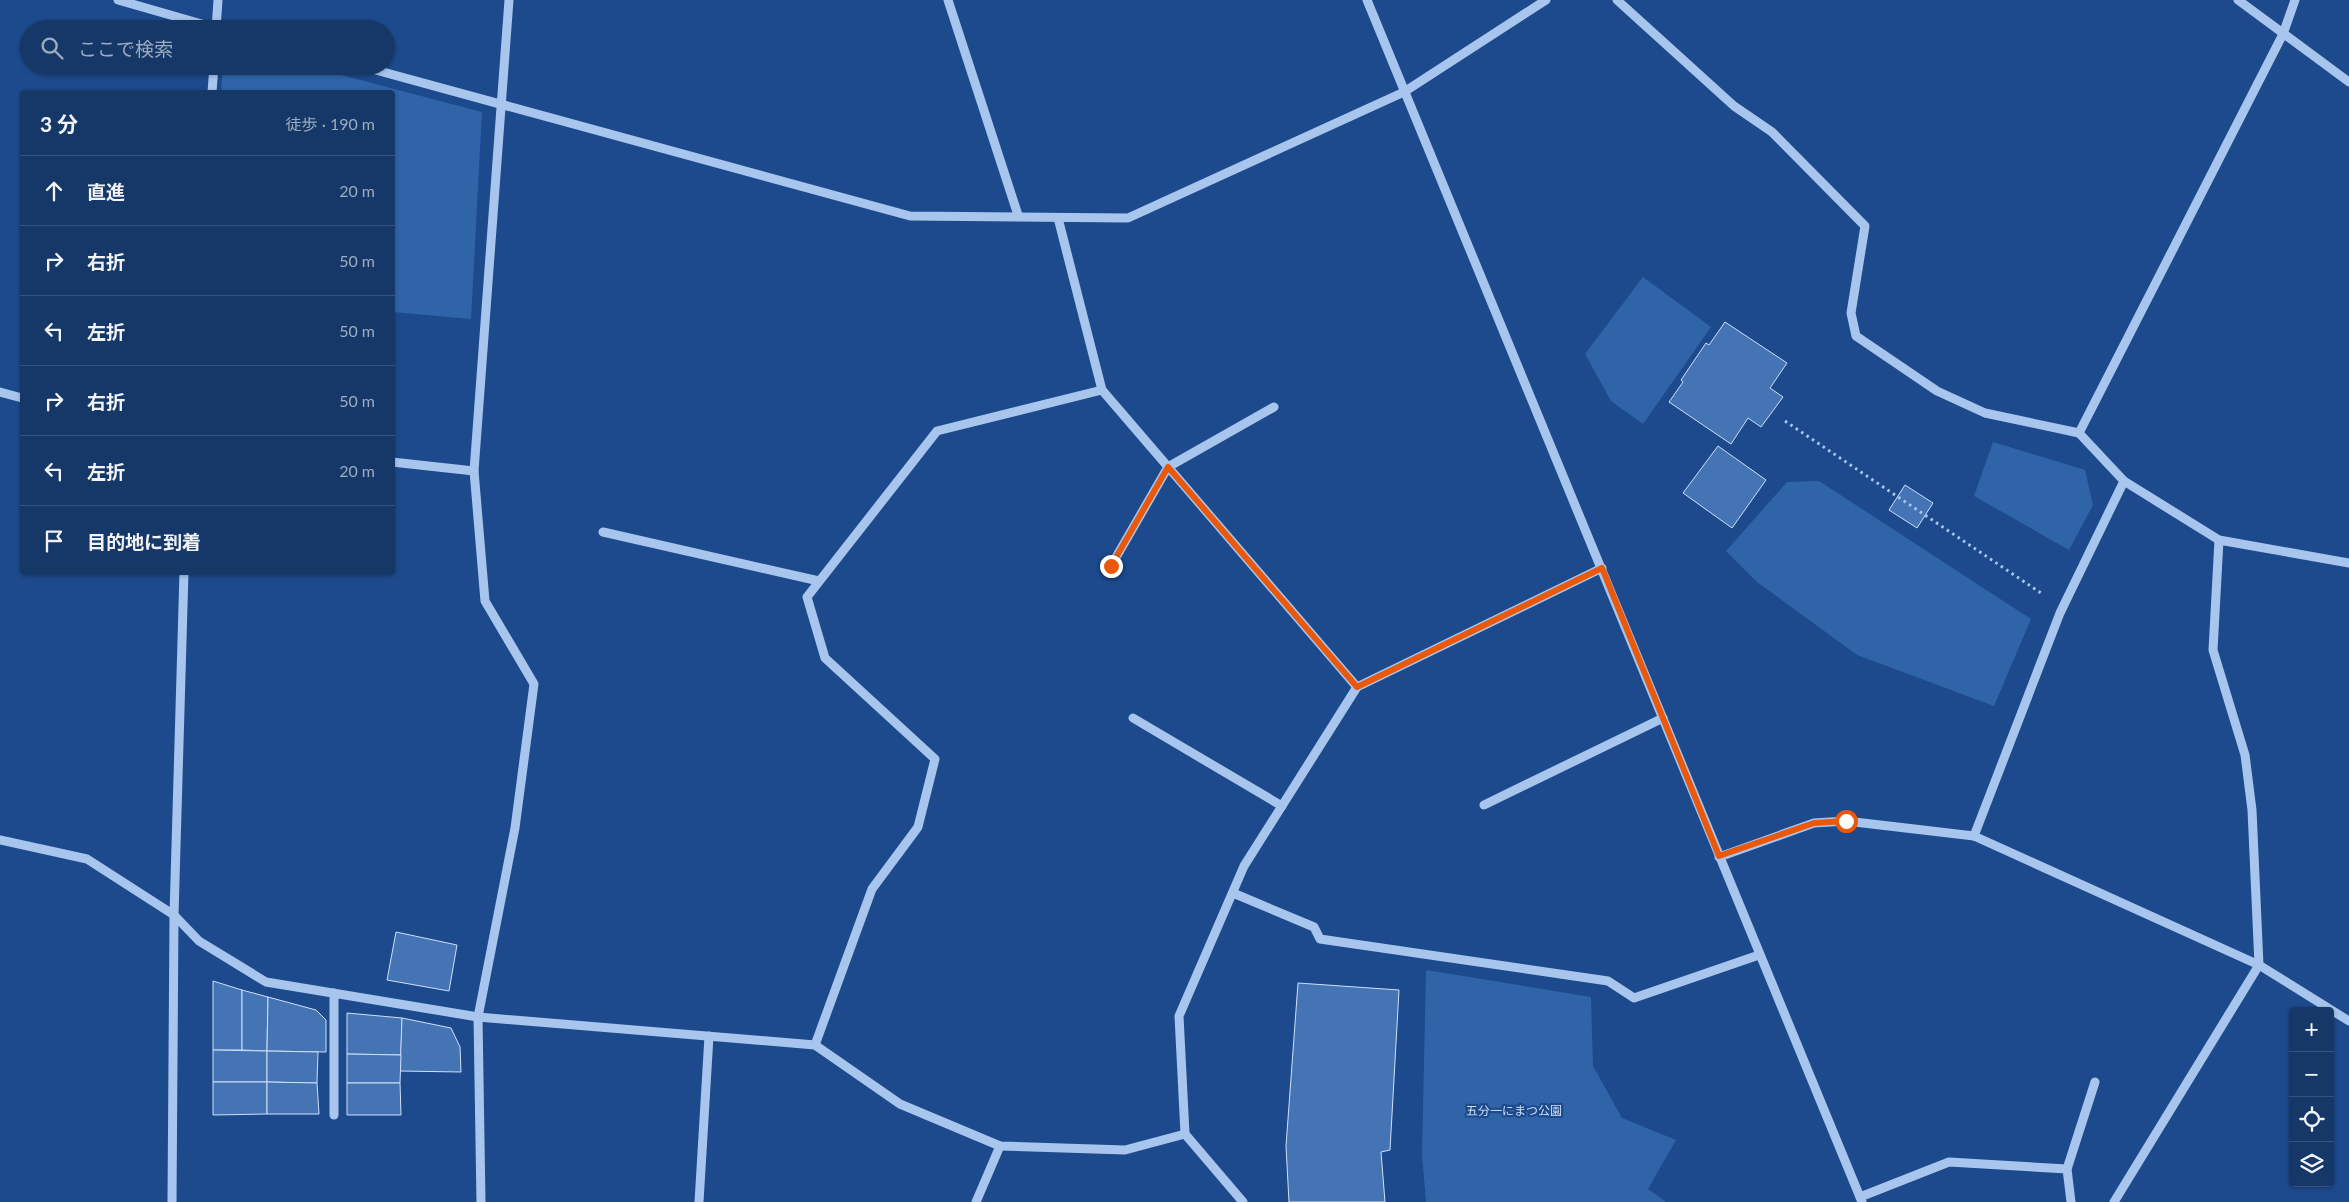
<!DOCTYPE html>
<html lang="ja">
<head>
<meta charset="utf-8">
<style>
  :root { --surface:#153869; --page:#224371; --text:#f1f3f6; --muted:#9dacc0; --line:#34527d }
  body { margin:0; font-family:Lato,"Noto Sans JP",sans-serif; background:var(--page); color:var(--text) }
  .controls { position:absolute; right:15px; bottom:15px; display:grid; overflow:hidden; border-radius:5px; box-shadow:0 1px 4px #0004 }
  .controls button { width:45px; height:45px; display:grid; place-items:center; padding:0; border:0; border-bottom:1px solid var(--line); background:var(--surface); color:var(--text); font:25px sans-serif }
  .stop { position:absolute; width:15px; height:15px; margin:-11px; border:4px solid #ea580c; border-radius:50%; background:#fff }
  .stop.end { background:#ea580c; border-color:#fff; box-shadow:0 1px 5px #0008 }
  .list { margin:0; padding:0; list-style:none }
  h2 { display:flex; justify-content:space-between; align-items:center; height:65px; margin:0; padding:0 20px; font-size:21px }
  h2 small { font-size:16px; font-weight:400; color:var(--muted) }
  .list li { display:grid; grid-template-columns:32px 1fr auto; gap:15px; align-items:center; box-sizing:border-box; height:70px; padding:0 20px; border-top:1px solid var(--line) }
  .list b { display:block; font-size:19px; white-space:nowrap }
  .list em { font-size:16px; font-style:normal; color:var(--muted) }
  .icon { flex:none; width:28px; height:28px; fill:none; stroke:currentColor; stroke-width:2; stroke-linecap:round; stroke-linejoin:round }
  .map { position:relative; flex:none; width:2349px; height:1202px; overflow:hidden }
  .search { position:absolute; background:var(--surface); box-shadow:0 1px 4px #0004; left:20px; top:20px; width:375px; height:55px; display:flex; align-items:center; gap:12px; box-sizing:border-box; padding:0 18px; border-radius:28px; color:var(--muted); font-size:19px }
  .panel { position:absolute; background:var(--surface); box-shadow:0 1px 4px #0004; left:20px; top:90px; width:375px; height:485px; border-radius:5px }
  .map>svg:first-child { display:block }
</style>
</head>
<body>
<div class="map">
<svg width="2349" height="1202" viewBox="0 0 2349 1202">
  <rect width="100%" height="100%" fill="#1c4a8c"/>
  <!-- green -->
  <g fill="#2f64a9">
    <path d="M223,66h84l175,46 -11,207 -78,-7 -1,-220h-171z"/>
    <path d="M1643,277l68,50 -68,97 -32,-23 -26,-47z"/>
    <path d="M1993,442l92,28 8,35 -24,45 -95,-54z"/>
    <path d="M1819,481l212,138 -37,87 -137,-51 -100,-73 -31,-31 61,-69z"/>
    <path d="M1426,970l165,27 2,69 29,52 54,22 -28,49 18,13h-240l-4,-48z"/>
  </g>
  <!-- building -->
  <g fill="#4474b3" stroke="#cee0f9">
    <path d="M1725,322l62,41 -17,25 13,9 -22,30 -13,-9 -17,26 -62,-42 14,-20 -2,-2 25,-37 3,2z"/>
    <path d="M1718,446l48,34 -34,48 -49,-35z"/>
    <path d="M1905,485l28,18 -16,25 -28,-18z"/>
    <path d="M396,932l61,13 -8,46 -62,-11z"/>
    <path d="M213,981l29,9v60h-29z"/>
    <path d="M1298,983l101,7 -9,160 -9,2 4,50h-96l-3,-56z"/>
    <path d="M242,990l26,7 -1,54 -25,-1z"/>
    <path d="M268,997l48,13 10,10v32l-59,-1z"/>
    <path d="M347,1013l55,5 -1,37 -54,-1z"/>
    <path d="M402,1018l49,10 9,19 1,25 -61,-1z"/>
    <path d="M213,1050l54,1v31h-54z"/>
    <path d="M267,1051l51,1 -1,31 -50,-1z"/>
    <path d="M347,1054l54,1 -1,28h-53z"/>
    <path d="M213,1082h54v32l-54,1z"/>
    <path d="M267,1082l50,1 2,31h-52z"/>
    <path d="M347,1083h53l1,32h-54z"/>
  </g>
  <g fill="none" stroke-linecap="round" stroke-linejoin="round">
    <!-- path -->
    <path stroke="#a8c6ed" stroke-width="3" stroke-dasharray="2.5 4" stroke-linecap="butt" d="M1785,421l256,172"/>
    <!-- minor -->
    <g stroke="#a8c6ed" stroke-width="9">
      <path d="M118,0l101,29"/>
      <path d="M948,0l70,215"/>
      <path d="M1367,0l495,1202"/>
      <path d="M1617,0l117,106 38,26 93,94 -14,87 5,23 81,55 48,22 94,20"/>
      <path d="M2238,0l111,82"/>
      <path d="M216,29l2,-29"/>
      <path d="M361,66l549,150 218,2 276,-126 142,-92"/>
      <path d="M212,92l2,-26"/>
      <path d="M1058,218l44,172 255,297"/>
      <path d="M0,392l22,6"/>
      <path d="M392,462l82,9"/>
      <path d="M2124,481l95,59 130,23"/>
      <path d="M603,532l216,49"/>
      <path d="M1111,566l57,-99 106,-60"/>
      <path d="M1133,718l149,88"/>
      <path d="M1484,805l179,-87"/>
      <path d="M1974,836l86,-223 64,-132 -45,-48 204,-399 12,-34"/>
      <path d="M0,840l87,19 87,56 25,26 67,41 212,35 337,28 85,59 100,42 125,4 60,-16"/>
      <path d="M1719,857l95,-34 32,-2 128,15 285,129 90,56"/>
      <path d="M1233,893l81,34 6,12 288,42 26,17 125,-43"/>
      <path d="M815,1045l57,-156 46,-62 17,-68 -110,-101 -18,-61 130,-166 165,-41"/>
      <path d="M334,1115v-122"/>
      <path d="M1860,1197l89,-35 118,7"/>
      <path d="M172,1202l2,-287 10,-343"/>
      <path d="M481,1202l-3,-185 37,-189 19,-144 -49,-83 -11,-130 35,-471"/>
      <path d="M699,1202l10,-166"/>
      <path d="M976,1202l24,-56"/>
      <path d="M1243,1202l-58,-68 -6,-118 65,-150 113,-179 245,-119"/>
      <path d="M2071,1202l-4,-33 28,-87"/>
      <path d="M2114,1202l145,-237 -7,-155 -7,-55 -32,-105 6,-110"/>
    </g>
  </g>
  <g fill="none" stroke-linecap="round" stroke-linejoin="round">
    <!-- route -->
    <path stroke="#ea580c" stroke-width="6" d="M1111,566l57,-99 189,220 245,-119 117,288 95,-33 32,-2"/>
  </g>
  <g text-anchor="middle" stroke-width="4.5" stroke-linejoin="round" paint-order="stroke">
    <!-- park labels -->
    <g font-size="12" fill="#cee0f9" stroke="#1c4a8c">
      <text x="1514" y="1115">五分一にまつ公園</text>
    </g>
  </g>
</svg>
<div class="controls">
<button>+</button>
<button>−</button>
<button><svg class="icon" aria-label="locate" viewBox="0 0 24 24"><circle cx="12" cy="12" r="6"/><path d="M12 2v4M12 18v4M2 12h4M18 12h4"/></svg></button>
<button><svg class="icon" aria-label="layers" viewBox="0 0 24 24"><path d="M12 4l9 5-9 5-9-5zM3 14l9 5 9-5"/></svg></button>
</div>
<div class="stop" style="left:1846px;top:821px"></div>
<div class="stop end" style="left:1111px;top:566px"></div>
<div class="search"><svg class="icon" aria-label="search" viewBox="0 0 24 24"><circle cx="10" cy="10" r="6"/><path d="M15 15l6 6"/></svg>ここで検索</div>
<section class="panel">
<h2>3 分<small>徒歩 · 190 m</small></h2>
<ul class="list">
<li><svg class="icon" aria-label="ahead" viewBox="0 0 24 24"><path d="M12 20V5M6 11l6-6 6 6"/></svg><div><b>直進</b></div><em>20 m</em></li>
<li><svg class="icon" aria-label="right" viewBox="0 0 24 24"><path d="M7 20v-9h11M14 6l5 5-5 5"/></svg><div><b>右折</b></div><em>50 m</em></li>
<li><svg class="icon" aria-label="left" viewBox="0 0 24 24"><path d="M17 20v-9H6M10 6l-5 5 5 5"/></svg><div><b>左折</b></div><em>50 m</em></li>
<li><svg class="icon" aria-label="right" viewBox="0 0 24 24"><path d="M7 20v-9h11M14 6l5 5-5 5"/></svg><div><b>右折</b></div><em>50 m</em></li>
<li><svg class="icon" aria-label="left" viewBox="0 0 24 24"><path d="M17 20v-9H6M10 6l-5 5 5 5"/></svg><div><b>左折</b></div><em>20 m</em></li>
<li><svg class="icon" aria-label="arrive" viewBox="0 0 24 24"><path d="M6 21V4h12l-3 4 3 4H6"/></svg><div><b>目的地に到着</b></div></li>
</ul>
</section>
</div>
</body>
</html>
